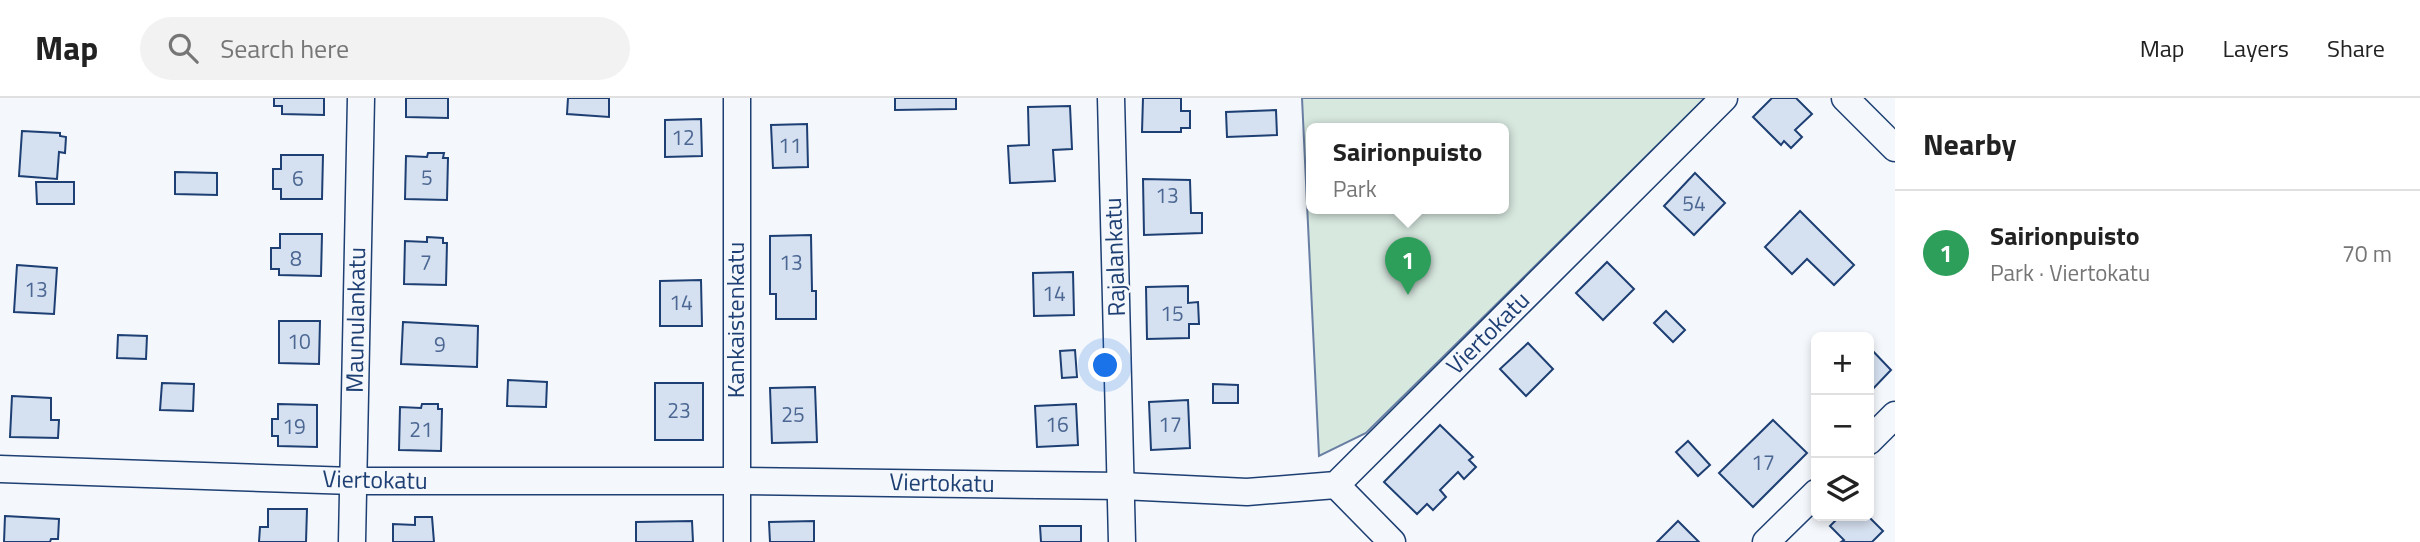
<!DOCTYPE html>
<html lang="en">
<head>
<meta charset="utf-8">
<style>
  :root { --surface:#fff; --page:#f2f2f2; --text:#222; --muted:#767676; --line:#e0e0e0; --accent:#d93025 }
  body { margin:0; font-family:"Titillium Web",sans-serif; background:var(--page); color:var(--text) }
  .controls { position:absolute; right:21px; bottom:21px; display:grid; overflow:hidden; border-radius:10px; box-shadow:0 4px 10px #0003 }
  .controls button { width:63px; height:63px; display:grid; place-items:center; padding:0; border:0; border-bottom:2px solid var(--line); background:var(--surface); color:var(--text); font:35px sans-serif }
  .you { position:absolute; left:1106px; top:268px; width:24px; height:24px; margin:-18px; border:5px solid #fff; border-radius:50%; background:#1a73e8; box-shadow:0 0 0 10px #1a73e833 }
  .badge { display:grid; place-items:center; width:46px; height:46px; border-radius:50%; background:var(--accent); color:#fff; font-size:23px; font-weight:700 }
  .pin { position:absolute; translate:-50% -58px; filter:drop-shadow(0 2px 4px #0008) }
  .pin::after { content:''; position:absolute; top:37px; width:24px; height:21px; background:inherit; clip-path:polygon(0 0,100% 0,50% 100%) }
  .popup { position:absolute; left:1306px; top:25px; width:203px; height:91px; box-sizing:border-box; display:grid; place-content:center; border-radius:10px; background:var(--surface); filter:drop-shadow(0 2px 5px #0005); font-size:23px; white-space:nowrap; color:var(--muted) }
  .popup b { font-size:26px; color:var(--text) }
  .popup::after { content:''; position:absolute; left:50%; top:100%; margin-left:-14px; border:14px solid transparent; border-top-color:var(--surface) }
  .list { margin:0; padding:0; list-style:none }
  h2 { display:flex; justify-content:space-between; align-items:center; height:91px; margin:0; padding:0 28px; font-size:30px }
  h2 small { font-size:23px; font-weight:400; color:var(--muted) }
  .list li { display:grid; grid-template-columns:46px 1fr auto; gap:21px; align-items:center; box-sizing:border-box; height:126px; padding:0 28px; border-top:2px solid var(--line) }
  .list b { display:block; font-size:26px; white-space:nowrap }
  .list p { margin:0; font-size:23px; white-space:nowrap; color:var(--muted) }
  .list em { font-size:23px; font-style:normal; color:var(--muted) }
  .icon { flex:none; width:38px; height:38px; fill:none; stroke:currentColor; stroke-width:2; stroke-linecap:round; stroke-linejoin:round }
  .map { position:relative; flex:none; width:1895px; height:444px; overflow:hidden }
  header { display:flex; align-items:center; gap:42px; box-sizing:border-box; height:98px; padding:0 35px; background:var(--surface); border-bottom:2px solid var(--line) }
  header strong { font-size:33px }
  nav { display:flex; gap:38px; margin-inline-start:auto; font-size:24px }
  .search { width:490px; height:63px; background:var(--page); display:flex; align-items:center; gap:18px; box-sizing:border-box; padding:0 24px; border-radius:38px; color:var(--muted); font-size:26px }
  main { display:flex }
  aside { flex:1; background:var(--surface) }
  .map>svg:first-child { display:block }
</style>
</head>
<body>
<header>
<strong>Map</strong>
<div class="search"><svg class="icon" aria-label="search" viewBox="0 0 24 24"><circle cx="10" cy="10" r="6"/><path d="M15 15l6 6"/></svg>Search here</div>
<nav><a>Map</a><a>Layers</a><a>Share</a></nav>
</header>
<main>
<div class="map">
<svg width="1895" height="444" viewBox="0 0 1895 444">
  <rect width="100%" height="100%" fill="#f4f7fb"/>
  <!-- green -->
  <path fill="#d7e8df" stroke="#687fa3" stroke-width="2" fill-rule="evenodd" d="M1302,0h403l-339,335 -47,23zM1312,31h192v80h-192z"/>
  <!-- building -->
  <g fill="#d5e0f0" stroke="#1d3f73" stroke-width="2">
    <path d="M274,0h50v17l-42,-1v-8h-8z"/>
    <path d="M406,0h42v20l-42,-1z"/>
    <path d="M568,0h41v19l-42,-3z"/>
    <path d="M895,0h61v11l-61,1z"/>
    <path d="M1143,0h38v13h9v17h-9v4h-39z"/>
    <path d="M1772,0h24l16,16 -17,16 7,7 -11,11 -7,-7 -3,4 -28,-28z"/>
    <path d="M1070,8l2,43 -19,1 2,31 -45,2 -2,-37 21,-1 -1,-38z"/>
    <path d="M1276,12l1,25 -50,2 -1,-25z"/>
    <path d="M701,21l1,37 -37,1v-37z"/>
    <path d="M807,26l1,43 -35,1 -2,-43z"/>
    <path d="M22,33l38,2v3l6,1 -1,16 -6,-1 -2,27 -38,-3z"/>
    <path d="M428,55h16l-1,5h5l-1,42 -42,-1 1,-43 21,1z"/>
    <path d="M281,57h42l-1,44h-41v-10h-8v-20h8z"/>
    <path d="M175,74l42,1v22l-42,-1z"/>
    <path d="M1695,75l30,30 -31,32 -30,-29z"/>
    <path d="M1143,81l47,1 1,33h11v20l-58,2z"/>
    <path d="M36,84h38v22h-37z"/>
    <path d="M1800,113l54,54 -20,20 -27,-26 -15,15 -27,-27z"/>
    <path d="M280,136h42l-1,42 -42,-1v-6h-8v-21h9z"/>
    <path d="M811,137l1,56h4v28h-40v-25h-6v-58z"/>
    <path d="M427,139l16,1v5h4l-1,42 -42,-1 1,-43 22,1z"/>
    <path d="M1607,164l27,27 -31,31 -27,-27z"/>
    <path d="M17,167l40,3 -3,46 -40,-2z"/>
    <path d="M1073,174l1,43 -40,1 -1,-43z"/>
    <path d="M701,182l1,46h-42v-45z"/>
    <path d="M1188,188v17l10,-1 1,22h-10v14l-42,1 -1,-52z"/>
    <path d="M1666,213l19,19 -12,12 -19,-19z"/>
    <path d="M279,223h41l-1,43 -40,-1z"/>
    <path d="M403,224l75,4 -1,41 -76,-3z"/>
    <path d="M118,237l29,1 -1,23 -29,-1z"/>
    <path d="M1528,245l25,26 -27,27 -26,-27z"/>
    <path d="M1869,249l22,23 -22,23z"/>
    <path d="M1075,252l2,27 -15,1 -2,-27z"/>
    <path d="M508,282l39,2 -1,25 -39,-1z"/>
    <path d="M162,285l32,1 -1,27 -33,-1z"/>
    <rect x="655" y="285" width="48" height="57"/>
    <path d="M1213,286l25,1v18h-25z"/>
    <path d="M815,289l2,55 -45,1 -2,-55z"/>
    <path d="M12,298l39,2v22h8l-1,18 -48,-1z"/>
    <path d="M1188,302l2,48 -39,2 -2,-48z"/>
    <path d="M278,306l39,1v42l-39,-1v-10h-6v-17h6z"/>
    <path d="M422,306h16v5h4l-1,42 -42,-1 1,-43 21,1z"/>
    <path d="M1076,306l2,41 -41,2 -2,-41z"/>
    <path d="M1773,322l34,33 -54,54 -34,-34z"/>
    <path d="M1440,327l33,32 -4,3 7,7 -12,12 -6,-7 -18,18 6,7 -13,13 -6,-6 -10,10 -33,-32z"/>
    <path d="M1688,343l22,24 -12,11 -22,-24z"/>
    <path d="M268,411h39l-1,33h-47l1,-15h8z"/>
    <path d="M5,418l54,3 -1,20h-7l-1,3h-46z"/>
    <path d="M1840,418h28l15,15 -11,11h-31l3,-2 -14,-14z"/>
    <path d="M415,419h17l2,25h-41v-18l22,1z"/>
    <path d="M692,423l1,21h-57v-20z"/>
    <path d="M814,423v21h-44l-1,-20z"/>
    <path d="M1678,423l21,21h-42z"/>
    <path d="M1040,428h41v16h-40z"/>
  </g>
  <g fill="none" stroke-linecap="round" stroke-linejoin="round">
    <!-- minor casing -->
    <g stroke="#1d3f73" stroke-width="29">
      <g id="minor">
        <path d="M1111,0l11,444"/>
        <path d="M1845,0l50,50"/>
        <path d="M1869,343l26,-26"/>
        <path d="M0,371l353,12h383l386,5 125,6 89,-7 388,-387"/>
        <path d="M1336,387l56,57"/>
        <path d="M352,444l9,-444"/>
        <path d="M737,444v-444"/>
        <path d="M1766,444l50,-49"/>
      </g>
    </g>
    <!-- minor -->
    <use href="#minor" stroke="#f4f7fb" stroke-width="26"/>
  </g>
  <g text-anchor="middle" stroke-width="5" stroke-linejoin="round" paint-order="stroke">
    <!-- number labels -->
    <g font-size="21" fill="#4b6792">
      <text x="683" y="47">12</text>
      <text x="790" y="55">11</text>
      <text x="427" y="87">5</text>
      <text x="298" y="88">6</text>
      <text x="1167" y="105">13</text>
      <text x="1694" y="113">54</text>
      <text x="296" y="168">8</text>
      <text x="426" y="172">7</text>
      <text x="791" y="172">13</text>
      <text x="36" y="199">13</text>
      <text x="1054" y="203">14</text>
      <text x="681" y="212">14</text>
      <text x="1172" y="223">15</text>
      <text x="299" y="251">10</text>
      <text x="440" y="254">9</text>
      <text x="679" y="320">23</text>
      <text x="793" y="324">25</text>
      <text x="1057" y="334">16</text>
      <text x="1170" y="334">17</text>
      <text x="294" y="336">19</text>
      <text x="421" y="339">21</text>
      <text x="1763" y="372">17</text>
    </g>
    <!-- street labels -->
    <g font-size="24" fill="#1d3f73" stroke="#f4f7fb">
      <text transform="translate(1115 159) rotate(-92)" y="8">Rajalankatu</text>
      <text transform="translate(356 222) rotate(-89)" y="8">Maunulankatu</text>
      <text transform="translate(736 222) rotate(-90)" y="8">Kankaistenkatu</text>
      <text transform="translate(1488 235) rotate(-45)" y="8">Viertokatu</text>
      <text transform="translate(375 382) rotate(1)" y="8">Viertokatu</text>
      <text transform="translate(942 385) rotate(1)" y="8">Viertokatu</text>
    </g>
  </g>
</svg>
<div class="controls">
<button>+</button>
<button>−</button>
<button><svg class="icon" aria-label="layers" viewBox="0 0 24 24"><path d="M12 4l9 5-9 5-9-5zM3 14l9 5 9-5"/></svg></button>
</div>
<div class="you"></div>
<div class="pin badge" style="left:1408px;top:197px;background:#2e9e5b">1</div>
<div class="popup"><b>Sairionpuisto</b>Park</div>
</div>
<aside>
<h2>Nearby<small></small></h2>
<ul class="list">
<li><span class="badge" style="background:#2e9e5b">1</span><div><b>Sairionpuisto</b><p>Park · Viertokatu</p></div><em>70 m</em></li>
</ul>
</aside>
</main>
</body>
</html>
